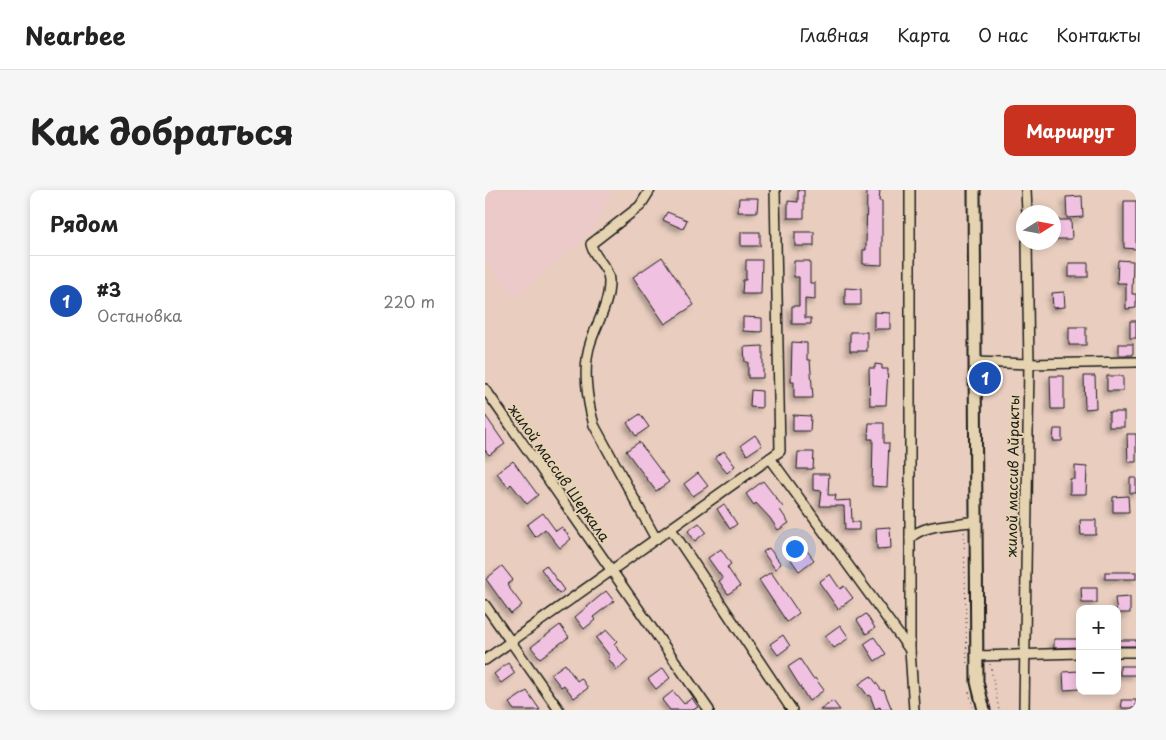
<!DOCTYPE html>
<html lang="ru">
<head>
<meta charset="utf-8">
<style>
  :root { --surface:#fff; --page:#f6f6f6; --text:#222; --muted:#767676; --line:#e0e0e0; --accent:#c8321e }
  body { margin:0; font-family:"Playpen Sans",sans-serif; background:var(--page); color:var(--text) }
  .controls { position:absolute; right:15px; bottom:15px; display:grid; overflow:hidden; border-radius:10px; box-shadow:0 2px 8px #0003 }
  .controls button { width:45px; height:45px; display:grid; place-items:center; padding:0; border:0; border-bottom:1px solid var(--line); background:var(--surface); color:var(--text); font:25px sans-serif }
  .compass { position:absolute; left:531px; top:15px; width:45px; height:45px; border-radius:50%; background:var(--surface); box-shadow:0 2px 8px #0003; rotate:79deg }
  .you { position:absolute; left:309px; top:358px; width:18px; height:18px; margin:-12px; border:4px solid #fff; border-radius:50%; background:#1a73e8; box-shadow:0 0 0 8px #1a73e833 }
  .badge { display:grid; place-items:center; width:32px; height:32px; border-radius:50%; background:var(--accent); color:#fff; font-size:16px; font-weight:700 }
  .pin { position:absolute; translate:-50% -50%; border:2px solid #fff; box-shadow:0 1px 5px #0006 }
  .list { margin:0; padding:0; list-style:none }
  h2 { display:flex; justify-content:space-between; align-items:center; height:65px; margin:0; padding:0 20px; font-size:21px }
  h2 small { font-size:16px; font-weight:400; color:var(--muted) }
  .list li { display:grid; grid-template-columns:32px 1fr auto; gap:15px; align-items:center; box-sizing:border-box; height:90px; padding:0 20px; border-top:1px solid var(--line) }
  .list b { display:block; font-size:19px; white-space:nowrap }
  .list p { margin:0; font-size:16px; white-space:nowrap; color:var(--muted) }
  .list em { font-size:16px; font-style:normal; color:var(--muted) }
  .map { position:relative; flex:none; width:651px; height:520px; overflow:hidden; border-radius:10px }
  header { display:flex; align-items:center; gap:30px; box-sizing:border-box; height:70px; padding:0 25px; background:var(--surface); border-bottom:1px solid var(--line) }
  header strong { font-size:24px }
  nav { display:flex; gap:28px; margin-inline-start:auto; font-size:18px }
  .intro { display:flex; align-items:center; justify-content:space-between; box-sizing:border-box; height:120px; padding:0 30px }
  h1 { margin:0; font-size:35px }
  .button { padding:12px 22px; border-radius:10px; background:var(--accent); color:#fff; font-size:18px; font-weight:700 }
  main { display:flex; gap:30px; padding:0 30px }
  aside { flex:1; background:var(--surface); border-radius:10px; box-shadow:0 2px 8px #0003 }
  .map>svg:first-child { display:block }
</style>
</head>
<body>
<header>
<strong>Nearbee</strong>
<nav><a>Главная</a><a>Карта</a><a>О нас</a><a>Контакты</a></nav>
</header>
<div class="intro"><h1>Как добраться</h1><a class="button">Маршрут</a></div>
<main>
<aside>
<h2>Рядом<small></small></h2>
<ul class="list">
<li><span class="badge" style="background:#1a4fb4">1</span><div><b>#3</b><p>Остановка</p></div><em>220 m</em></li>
</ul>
</aside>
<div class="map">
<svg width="651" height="520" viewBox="0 0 651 520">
  <defs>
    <filter id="shadow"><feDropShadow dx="-3.5" dy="3.5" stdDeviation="2.5" flood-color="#0004"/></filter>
  </defs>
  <rect width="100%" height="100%" fill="#e9cebf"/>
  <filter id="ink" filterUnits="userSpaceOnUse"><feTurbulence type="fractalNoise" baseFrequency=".02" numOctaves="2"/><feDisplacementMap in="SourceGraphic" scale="10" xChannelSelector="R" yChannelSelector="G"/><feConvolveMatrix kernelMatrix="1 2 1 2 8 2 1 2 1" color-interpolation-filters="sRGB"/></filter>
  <g filter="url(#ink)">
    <!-- built -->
    <path fill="#ebcac9" d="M0,0h128l-22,43 -78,66 -28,-39z"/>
    <!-- building -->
    <g fill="#f1c1e1" stroke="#1c1c1c" filter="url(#shadow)">
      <path d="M313,0h6v28h-16v-17l10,1z"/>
      <path d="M382,0h13l-1,11h3v64l-19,-1v-14h3z"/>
      <path d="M597,6l1,21 -16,1 -1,-21z"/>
      <path d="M254,8h19l-1,14h-19z"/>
      <path d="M639,11h12v48l-12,-1z"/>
      <path d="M182,22l20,8 -4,9 -20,-9z"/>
      <path d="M571,30h15l1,19h-16z"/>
      <rect x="256" y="42" width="19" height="14"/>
      <rect x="310" y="42" width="19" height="14"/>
      <path d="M177,67l32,48 -29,19 -32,-47z"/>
      <path d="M261,70h16l-1,34h-19l1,-14h3z"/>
      <path d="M633,70l15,1 -1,33h4v14l-10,1v-26h-9z"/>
      <path d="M309,71h16v22h5v17l-10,-1v19h6v6h-19v-18h7v-29h-5z"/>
      <rect x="584" y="73" width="19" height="14"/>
      <path d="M360,98l16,1v16h-16z"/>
      <path d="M579,102l1,15 -12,1 -1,-15z"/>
      <path d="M389,122l16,1v16h-16z"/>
      <path d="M258,127l19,1v14l-19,-1z"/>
      <rect x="645" y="131" width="6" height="17"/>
      <rect x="584" y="137" width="17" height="18"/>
      <rect x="365" y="142" width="17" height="19"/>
      <path d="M307,152l15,1v17h3l3,38h-19v-16h-3z"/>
      <rect x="634" y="154" width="14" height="11"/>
      <path d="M278,156v32h-15v-16h-3l-1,-15z"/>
      <path d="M390,174l7,1v4h6l-2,36h-16l-1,-37h6z"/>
      <path d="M565,186h14v33h-13z"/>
      <path d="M599,186h11l1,32 -11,1z"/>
      <rect x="622" y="186" width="16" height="15"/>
      <path d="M266,200l11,1v17l-12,-1z"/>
      <rect x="624" y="222" width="15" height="15"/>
      <path d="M155,224l9,13 -13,9 -9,-13z"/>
      <path d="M0,225l20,29 -16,11 -4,-5z"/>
      <path d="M308,225l18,1 -1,15h-17z"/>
      <path d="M384,233h15v20h5l-2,44 -15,-1 1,-47h-5z"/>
      <path d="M569,239h8v12h-9z"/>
      <path d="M642,244h9v28h-8z"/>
      <path d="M270,245l7,10 -15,10 -6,-10z"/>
      <path d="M154,252l30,40 -13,9 -30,-40z"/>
      <path d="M239,261l11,15 -8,7 -12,-15z"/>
      <path d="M313,262h16l-1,17h-16z"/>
      <path d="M28,271l25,34 -11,9 -16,-20 -3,3 -11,-14z"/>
      <path d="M590,276l12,1 -1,27h-16v-15h5z"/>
      <path d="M213,283l10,13 -15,10 -9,-12z"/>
      <path d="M328,284h16l-1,21h8l-1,6 16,-1 1,22h7v8h-14l-1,-24h-24l2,-15 -9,-1z"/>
      <rect x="645" y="288" width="6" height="15"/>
      <path d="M278,291l20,26 -3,3 9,13 -11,7 -8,-12 -14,-15 -2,2 -8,-11z"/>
      <path d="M643,306l1,16h-16v-15z"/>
      <path d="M239,314l13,20 -7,5 -13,-20z"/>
      <path d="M58,323l13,18 6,-4 9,12 -11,9 -15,-19 -10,8 -8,-12z"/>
      <path d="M595,330h16v15h-15z"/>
      <path d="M214,333l7,9 -11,9 -7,-10z"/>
      <path d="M405,337l1,21 -14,1 -1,-21z"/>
      <path d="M284,358l12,16 -6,5 -12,-17z"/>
      <path d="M320,358l9,12 -15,11 -9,-13z"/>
      <path d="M236,359l10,15 -4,3 13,19 -12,8 -9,-13 4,-2 -15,-21z"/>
      <path d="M61,375l18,25 -5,4 -18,-25z"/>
      <path d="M17,376l11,14 -6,5 15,20 -11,9 -25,-35z"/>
      <path d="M286,382l28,41 -12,9 -28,-42z"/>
      <rect x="620" y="382" width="31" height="7"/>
      <path d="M345,384l10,15 4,-3 9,12 -15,11 -19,-27z"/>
      <path d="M596,398h16v15h-15z"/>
      <path d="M121,401l8,10 -21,16 2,3 -11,9 -9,-12z"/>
      <path d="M645,407v16h-13l-2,-15z"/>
      <path d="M381,424l9,14 -9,6 -9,-14z"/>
      <path d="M75,435l9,12 -29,21 -9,-11z"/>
      <path d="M355,435l9,13 -15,10 -9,-12z"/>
      <path d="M122,440l10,11 -3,3 14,17 -11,9 -9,-12 2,-2 -14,-18z"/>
      <path d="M298,445l7,11 -12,9 -8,-11z"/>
      <path d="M389,447l12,17 -11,7 -11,-17z"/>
      <path d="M569,449h26v8l-26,1z"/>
      <rect x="632" y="450" width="19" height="6"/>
      <path d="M315,469l13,20 2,-1 9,12 -15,11 -21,-34z"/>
      <path d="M23,473l7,10 -14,10 -7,-9z"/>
      <path d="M80,474l12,17 4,-3 7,10 -14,10 -10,-13 -3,2 -10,-13z"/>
      <rect x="635" y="476" width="16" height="9"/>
      <path d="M178,478l7,10 -14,11 -8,-10z"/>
      <path d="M594,481v18l-15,1 -1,-18z"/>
      <path d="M386,486l11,15 2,-1 8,20h-11l-1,-3 -5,2 -5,-14 -2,1 -9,-12z"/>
      <path d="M42,501l13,19h-26l-5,-7z"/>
      <path d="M188,501l11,13 8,-6 6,9 -5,3h-23l-8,-10z"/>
      <path d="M636,510h15v8h-14z"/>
      <path d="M348,511l7,9h-20z"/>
    </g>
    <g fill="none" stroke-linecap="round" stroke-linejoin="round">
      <!-- minor casing -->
      <g stroke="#1c1c1c" stroke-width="12">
        <g id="minor">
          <path d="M165,0l-10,16 -49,38c2,14 19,23 18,38 0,22 -11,39 -18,59 -9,25 -4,59 3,84l62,114"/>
          <path d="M425,0v460l4,60"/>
          <path d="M541,0l1,22"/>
          <path d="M490,172l54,2 107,-2"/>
          <path d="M0,199l224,321"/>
          <path d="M285,268l140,192"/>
          <path d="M186,339l121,181"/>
          <path d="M425,348c15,-15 46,-13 66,-17"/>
          <path d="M0,415l74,105"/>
          <path d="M632,462h19"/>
          <path d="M492,466l103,-3"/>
          <path d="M0,470l295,-209 -5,-261"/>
          <path d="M539,520l5,-346 -2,-122"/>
        </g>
      </g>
      <!-- secondary casing -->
      <g stroke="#1c1c1c" stroke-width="15">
        <path id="secondary" d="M489,0l3,492 7,28"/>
      </g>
      <!-- path -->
      <g stroke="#1c1c1c" stroke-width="1" stroke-dasharray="1 4" stroke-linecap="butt">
        <path d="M479,342l3,131"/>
        <path d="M505,474l9,46"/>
        <path d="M484,502l4,15"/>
      </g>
      <!-- minor -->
      <use href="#minor" stroke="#e6d3b1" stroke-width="9"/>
      <!-- secondary -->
      <use href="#secondary" stroke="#e6d3b1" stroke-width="11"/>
    </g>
  </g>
  <g text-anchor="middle" stroke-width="4" stroke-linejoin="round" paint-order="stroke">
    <!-- street labels -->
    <g font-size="14" fill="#1c1c1c" stroke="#e6d3b1">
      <text transform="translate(74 283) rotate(55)" y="5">жилой массив Шеркала</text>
      <text transform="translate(528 286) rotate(-89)" y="5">жилой массив Айракты</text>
    </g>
  </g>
</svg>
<div class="controls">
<button>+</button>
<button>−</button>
</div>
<svg class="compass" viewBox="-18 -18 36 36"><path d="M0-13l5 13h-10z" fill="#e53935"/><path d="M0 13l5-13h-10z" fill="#767676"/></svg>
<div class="you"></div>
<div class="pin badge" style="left:500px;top:188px;background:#1a4fb4">1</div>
</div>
</main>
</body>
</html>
